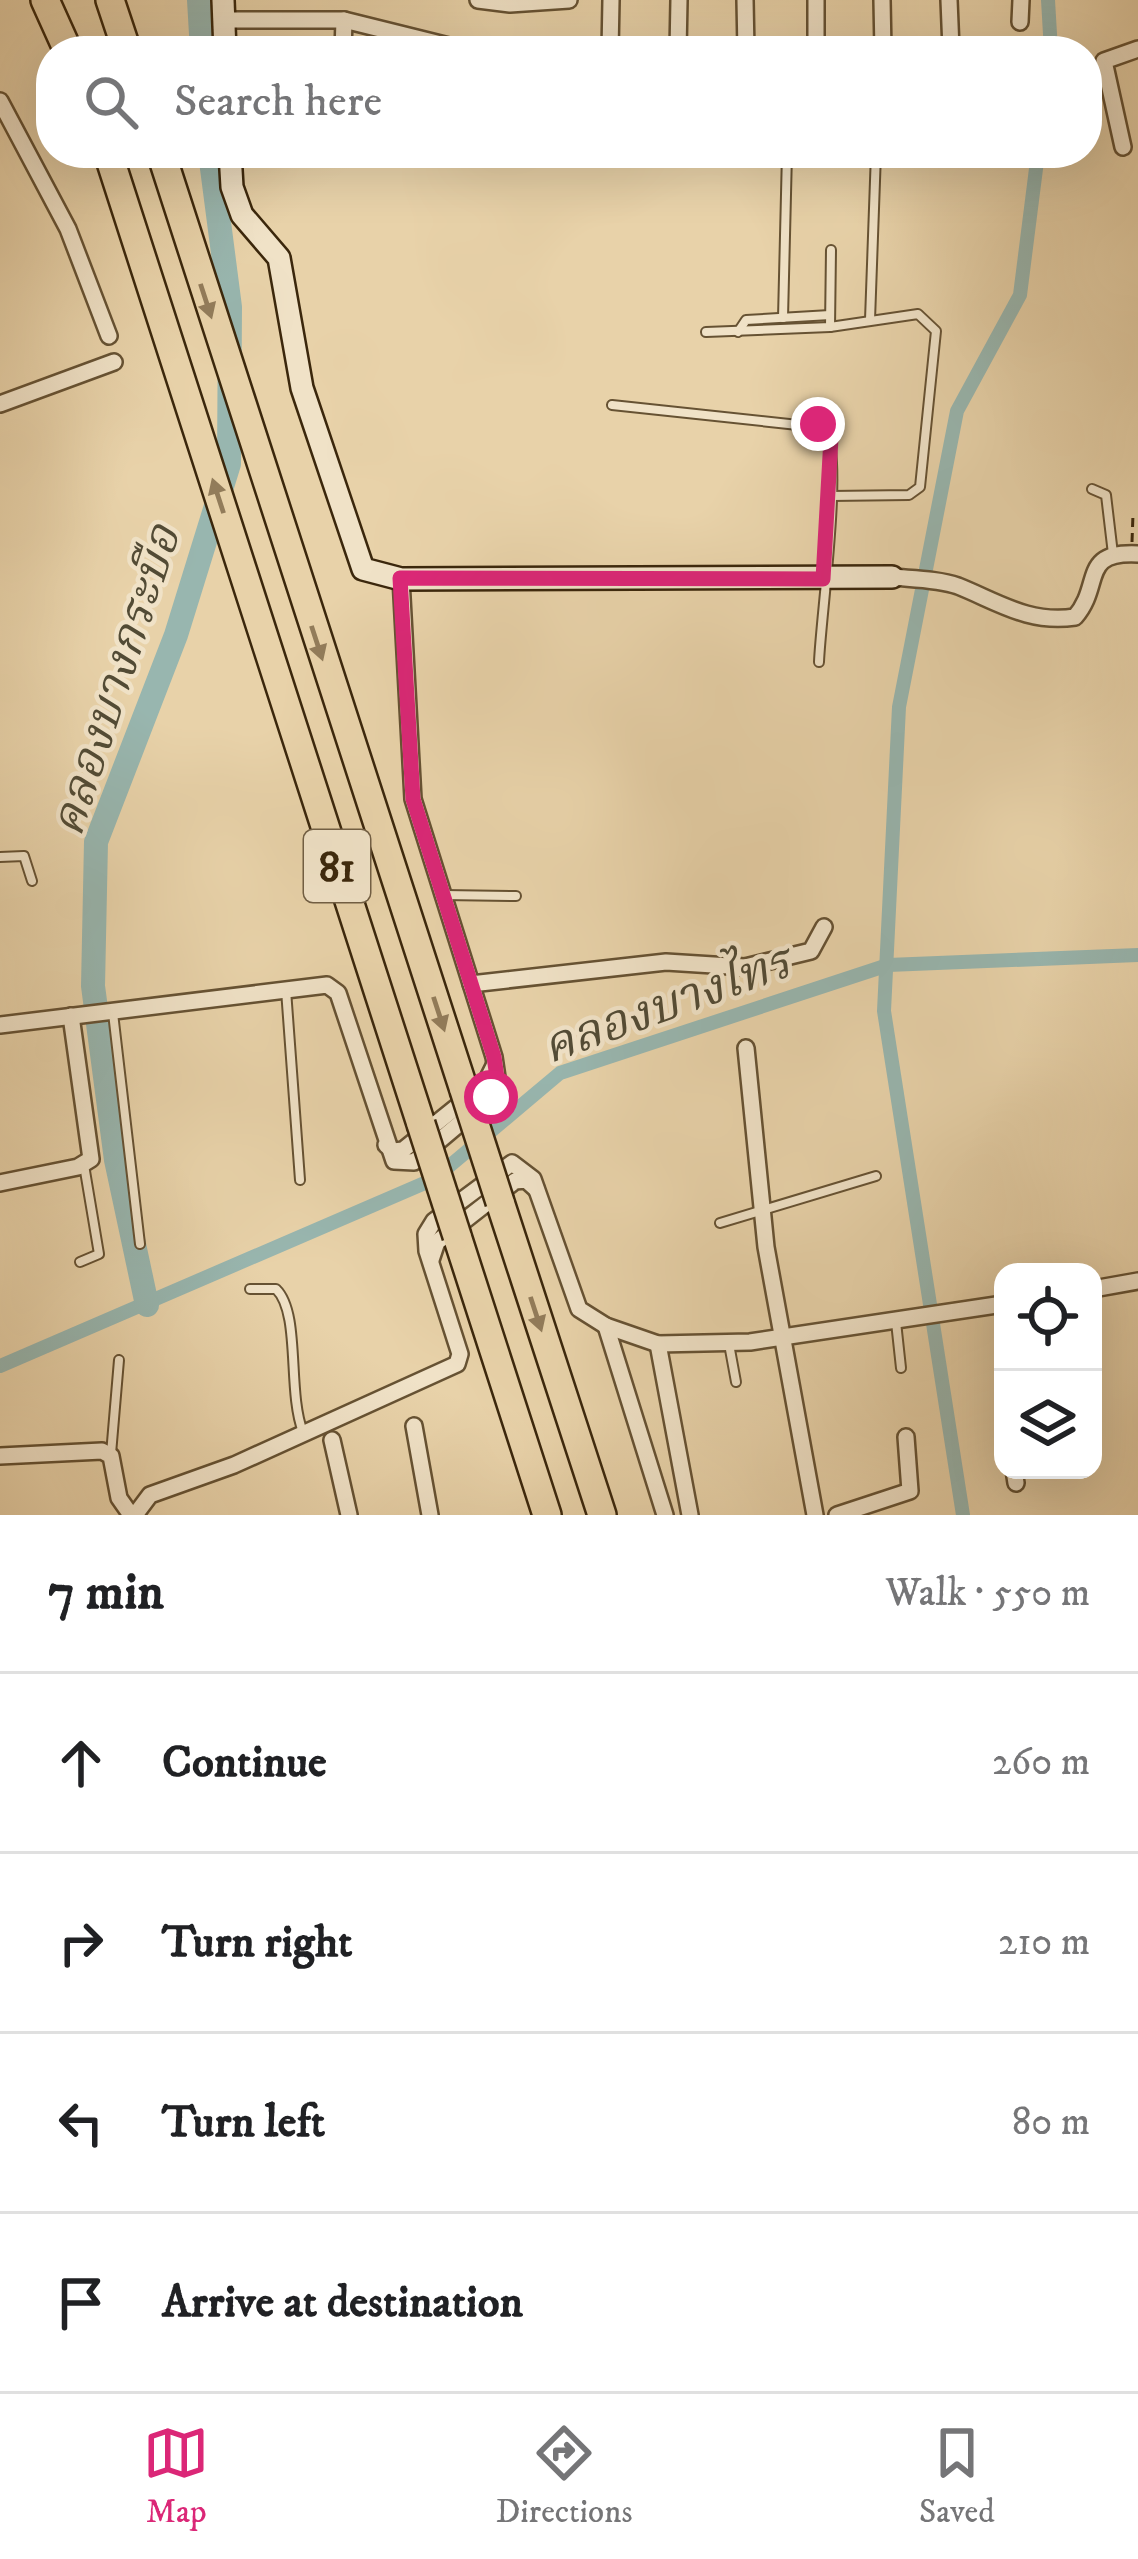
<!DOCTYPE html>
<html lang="en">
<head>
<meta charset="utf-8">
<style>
  :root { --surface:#fff; --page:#f2f2f2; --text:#202124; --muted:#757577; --line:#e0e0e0; --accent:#db2777 }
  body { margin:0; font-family:"IM FELL DW Pica","Noto Serif Thai",serif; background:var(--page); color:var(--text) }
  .controls { position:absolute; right:36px; bottom:36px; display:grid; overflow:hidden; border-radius:24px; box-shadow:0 12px 48px #0002 }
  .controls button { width:108px; height:108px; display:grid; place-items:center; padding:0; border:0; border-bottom:3px solid var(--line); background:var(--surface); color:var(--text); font:60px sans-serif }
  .stop { position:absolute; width:36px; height:36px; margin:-27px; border:9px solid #db2777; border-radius:50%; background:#fff }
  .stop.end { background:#db2777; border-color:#fff; box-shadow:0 3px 12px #0008 }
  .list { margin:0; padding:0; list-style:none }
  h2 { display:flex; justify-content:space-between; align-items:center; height:156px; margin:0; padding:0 48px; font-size:51px }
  h2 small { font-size:39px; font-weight:400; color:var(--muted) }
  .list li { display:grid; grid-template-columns:78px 1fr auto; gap:36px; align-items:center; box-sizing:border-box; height:180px; padding:0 48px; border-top:3px solid var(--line) }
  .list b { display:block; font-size:45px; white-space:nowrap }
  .list em { font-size:39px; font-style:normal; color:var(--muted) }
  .icon { flex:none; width:66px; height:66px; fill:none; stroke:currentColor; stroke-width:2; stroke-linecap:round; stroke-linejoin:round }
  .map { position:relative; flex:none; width:1138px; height:1515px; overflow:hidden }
  .search { position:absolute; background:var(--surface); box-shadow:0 12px 48px #0002; left:36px; right:36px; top:36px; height:132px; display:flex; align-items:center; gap:30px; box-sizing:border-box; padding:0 42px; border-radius:48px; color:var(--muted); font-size:45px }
  .sheet { height:876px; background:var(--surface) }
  nav { display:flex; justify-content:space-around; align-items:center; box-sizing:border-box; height:168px; border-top:3px solid var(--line); background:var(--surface); font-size:33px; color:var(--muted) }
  nav a { display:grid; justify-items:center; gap:6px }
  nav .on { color:var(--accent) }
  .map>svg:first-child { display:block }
</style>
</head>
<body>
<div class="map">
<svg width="1138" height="1515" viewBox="0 0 1138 1515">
  <rect width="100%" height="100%" fill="#e8d2a9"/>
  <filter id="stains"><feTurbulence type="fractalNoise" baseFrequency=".00167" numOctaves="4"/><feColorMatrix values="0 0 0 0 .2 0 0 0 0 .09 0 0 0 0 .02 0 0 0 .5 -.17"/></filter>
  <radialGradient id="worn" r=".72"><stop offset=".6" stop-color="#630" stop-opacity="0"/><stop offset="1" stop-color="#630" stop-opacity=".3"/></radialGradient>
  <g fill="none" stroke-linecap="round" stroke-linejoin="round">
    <!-- canal -->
    <g stroke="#98b6af" stroke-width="14">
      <path d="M1048,0l3,51"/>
      <path d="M0,1366l434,-187 126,-106 328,-108 250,-10"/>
      <path d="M963,1515l-79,-504 15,-304 58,-296 63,-116 18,-142"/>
    </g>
    <!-- river -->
    <g stroke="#98b6af" stroke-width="24">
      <path d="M199,0l3,51"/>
      <path d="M147,1305l-31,-145 -23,-174 3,-144 80,-207 53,-171 1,-157 -20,-154"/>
    </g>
    <!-- lane casing -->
    <g stroke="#665233" stroke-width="12">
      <g id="lane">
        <path d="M783,318l4,-165"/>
        <path d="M870,320l6,-167"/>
        <path d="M830,327l1,-77"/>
        <path d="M706,332l124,-5 88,-13 18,17 -16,156 -11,8 -78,1"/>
        <path d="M738,332l8,-12 84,-5"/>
        <path d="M612,405l214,23c17,35 -5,186 -7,234"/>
        <path d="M1092,489l14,6 7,59"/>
        <path d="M0,857l24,-1 8,25"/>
        <path d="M444,895l72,1"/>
        <path d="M286,990l14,190"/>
        <path d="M113,1013l27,231"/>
        <path d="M720,1223l156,-47"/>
        <path d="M80,1262l19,-8 -15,-89"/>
        <path d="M250,1289h26c25,24 11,102 27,143"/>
        <path d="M896,1322l5,46"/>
        <path d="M729,1344l7,38"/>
        <path d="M111,1454l8,-94"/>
      </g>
    </g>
    <!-- street casing -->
    <g stroke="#665233" stroke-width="20">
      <g id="street">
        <path d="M478,0l32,4 59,-4"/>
        <path d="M745,0l1,51"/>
        <path d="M816,0v51"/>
        <path d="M882,0l1,51"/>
        <path d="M949,0l2,49"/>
        <path d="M224,20h120l125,31"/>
        <path d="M1020,22l1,-22"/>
        <path d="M343,51l1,-31"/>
        <path d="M610,51l1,-51"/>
        <path d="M678,51l1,-51"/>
        <path d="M0,101l68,128 41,107"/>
        <path d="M1123,147l-19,-86 34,-12"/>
        <path d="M0,404l114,-42"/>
        <path d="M892,577c21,2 46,2 66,9 40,16 71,38 117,31 28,-32 4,-66 63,-63"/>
        <path d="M471,984l195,-22 79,5 66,-16 13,-24"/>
        <path d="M0,1025l327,-40 11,8 56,168 20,1 77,-65 7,-13 -4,-27 -81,-258 -12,-220"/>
        <path d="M746,1048l20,199 49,268"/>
        <path d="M386,1145l7,6 10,-1 82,-66 9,-18"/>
        <path d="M0,1183l78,-16 13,-8 -20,-143"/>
        <path d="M431,1260l6,-18 78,-61 11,-1 10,9"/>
        <path d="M1093,1289l45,-8"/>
        <path d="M606,1326l59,189"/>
        <path d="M658,1344l32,171"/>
        <path d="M414,1426l16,89"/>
        <path d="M332,1440l17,75"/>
        <path d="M0,1456l102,-5 9,5 8,42 12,17"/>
        <path d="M1014,1470l2,13"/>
        <path d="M135,1515l15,-20 84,-30 223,-101 3,-10 -33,-103 -1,-17 8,-13 78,-58 21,16 46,130 27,17 52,18 92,-2 253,-38"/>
        <path d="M837,1515l73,-24 -4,-54"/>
      </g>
    </g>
    <!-- secondary casing -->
    <g stroke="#3b270c" stroke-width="26">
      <g id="secondary">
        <path d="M223,0l2,51"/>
        <path d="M230,153l2,34 10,28 37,43 23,130 61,181 38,10 491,-2"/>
      </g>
    </g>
    <!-- highway casing -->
    <g stroke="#3b270c" stroke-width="32">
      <g id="highway">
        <path d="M45,0l23,51"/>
        <path d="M110,0l17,51"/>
        <path d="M108,153l313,971"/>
        <path d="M161,153l303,937"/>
        <path d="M500,1202l102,313"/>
        <path d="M457,1236l90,279"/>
      </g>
    </g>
    <!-- path -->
    <path stroke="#3b270c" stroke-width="3" stroke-dasharray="9 6" stroke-linecap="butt" d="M1132,542l1,-28"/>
    <!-- lane -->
    <use href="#lane" stroke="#f0e2c7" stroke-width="8"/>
    <!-- street -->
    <use href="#street" stroke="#f0e2c7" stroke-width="15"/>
    <!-- secondary -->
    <use href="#secondary" stroke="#f0e2c7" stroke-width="21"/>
    <!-- highway -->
    <use href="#highway" stroke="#e8d2a9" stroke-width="27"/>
    <!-- highway-bridge casing -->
    <g stroke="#3b270c" stroke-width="32" stroke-linecap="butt">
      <g id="highway-bridge">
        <path d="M464,1090l36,112"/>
        <path d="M421,1124l36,112"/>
      </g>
    </g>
    <!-- highway-bridge -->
    <use href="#highway-bridge" stroke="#e8d2a9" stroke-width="27"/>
  </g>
  <!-- one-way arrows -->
  <defs><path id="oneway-solid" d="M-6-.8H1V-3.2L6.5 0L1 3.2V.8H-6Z" transform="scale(3)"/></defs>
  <g fill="#927c5a">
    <use href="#oneway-solid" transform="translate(206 301) rotate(72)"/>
    <use href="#oneway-solid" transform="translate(218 496) rotate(-108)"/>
    <use href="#oneway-solid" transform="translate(317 643) rotate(72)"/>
    <use href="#oneway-solid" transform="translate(439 1014) rotate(72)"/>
    <use href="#oneway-solid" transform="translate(536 1314) rotate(72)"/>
  </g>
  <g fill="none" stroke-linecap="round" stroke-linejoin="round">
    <!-- route -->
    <path stroke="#db2777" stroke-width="15" d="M491,1097l7,-13 -4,-27 -81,-258 -13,-221 423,1 8,-141 -13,-14"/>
  </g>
  <g text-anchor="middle" stroke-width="9" stroke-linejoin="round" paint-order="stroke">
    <!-- shield labels -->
    <rect fill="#f0e2c7" stroke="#715f44" stroke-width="3" x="304" y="830" width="66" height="72" rx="9"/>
    <g font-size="42" font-weight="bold" fill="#3b270c">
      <text x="337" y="881">81</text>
    </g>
    <!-- water labels -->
    <g font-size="48" font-style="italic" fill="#524b35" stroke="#f0e2c7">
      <text transform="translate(114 680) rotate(-72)" y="17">คลองบางกระบือ</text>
      <text transform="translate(666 1003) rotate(-20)" y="17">คลองบางไทร</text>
    </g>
  </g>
  <rect width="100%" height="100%" filter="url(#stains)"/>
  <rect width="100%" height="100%" fill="url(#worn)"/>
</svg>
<div class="controls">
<button><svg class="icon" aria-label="locate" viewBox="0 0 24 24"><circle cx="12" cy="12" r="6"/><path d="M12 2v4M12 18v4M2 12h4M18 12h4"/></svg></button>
<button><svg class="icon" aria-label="layers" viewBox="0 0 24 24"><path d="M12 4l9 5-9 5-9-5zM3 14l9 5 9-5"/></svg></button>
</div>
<div class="stop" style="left:491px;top:1097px"></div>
<div class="stop end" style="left:818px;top:424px"></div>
<div class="search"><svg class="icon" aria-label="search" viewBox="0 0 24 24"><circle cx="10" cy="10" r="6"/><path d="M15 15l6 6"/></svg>Search here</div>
</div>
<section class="sheet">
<h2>7 min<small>Walk · 550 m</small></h2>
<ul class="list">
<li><svg class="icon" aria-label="ahead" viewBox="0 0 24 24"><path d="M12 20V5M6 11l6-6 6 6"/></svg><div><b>Continue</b></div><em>260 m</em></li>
<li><svg class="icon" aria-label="right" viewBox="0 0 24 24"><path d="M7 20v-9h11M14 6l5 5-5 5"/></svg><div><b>Turn right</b></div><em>210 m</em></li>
<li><svg class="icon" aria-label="left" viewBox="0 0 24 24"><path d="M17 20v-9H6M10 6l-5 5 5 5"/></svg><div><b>Turn left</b></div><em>80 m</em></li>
<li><svg class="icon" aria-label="arrive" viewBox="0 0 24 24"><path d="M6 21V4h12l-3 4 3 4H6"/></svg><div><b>Arrive at destination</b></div></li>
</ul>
</section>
<nav>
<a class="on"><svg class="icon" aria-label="map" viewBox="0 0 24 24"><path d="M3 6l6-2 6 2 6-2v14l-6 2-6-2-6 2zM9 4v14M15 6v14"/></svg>Map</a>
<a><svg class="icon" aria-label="directions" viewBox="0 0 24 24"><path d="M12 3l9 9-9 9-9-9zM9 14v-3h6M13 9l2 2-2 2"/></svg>Directions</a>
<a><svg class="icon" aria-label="saved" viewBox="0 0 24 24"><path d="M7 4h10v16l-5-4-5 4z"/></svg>Saved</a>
</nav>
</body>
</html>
